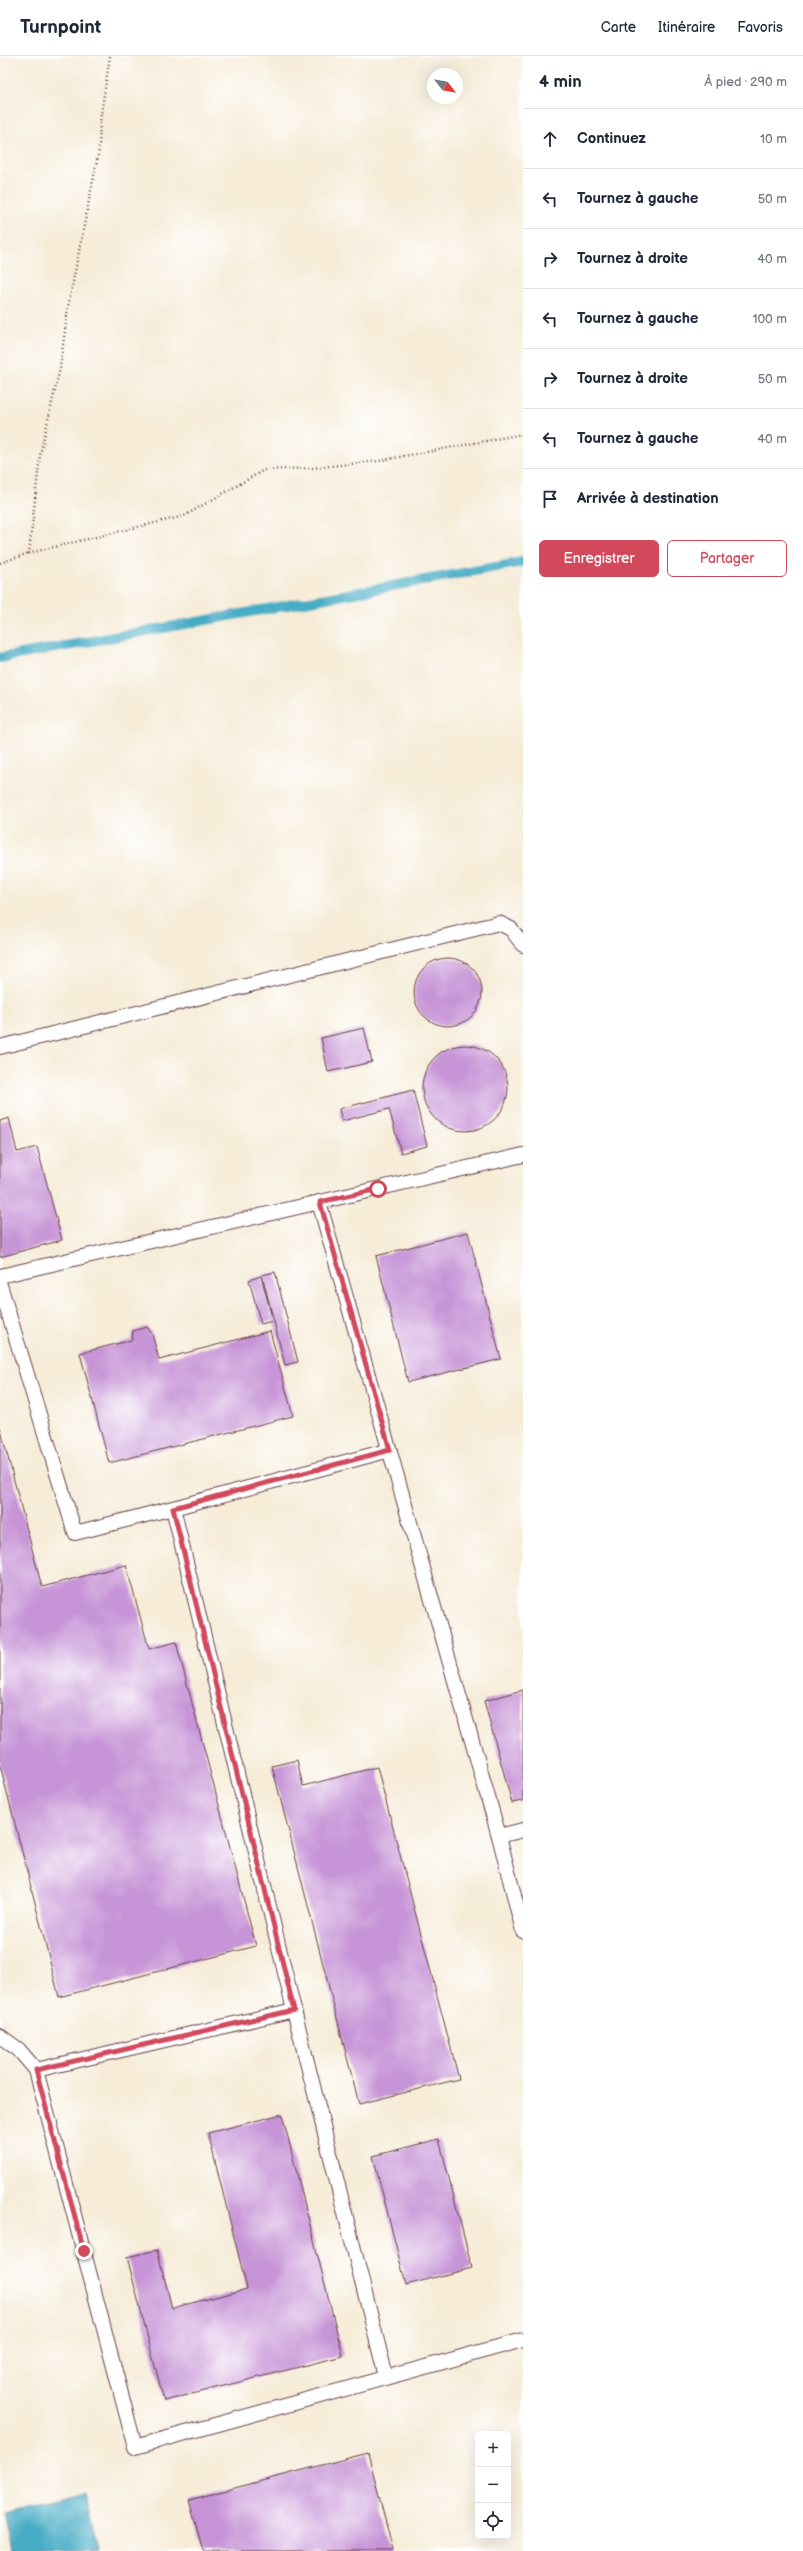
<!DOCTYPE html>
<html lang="fr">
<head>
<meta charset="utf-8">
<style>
  :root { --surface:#fff; --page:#f6f6f7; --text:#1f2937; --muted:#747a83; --line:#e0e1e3; --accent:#d1495b }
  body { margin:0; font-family:"Balsamiq Sans",sans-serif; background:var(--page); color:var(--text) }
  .controls { position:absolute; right:12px; bottom:12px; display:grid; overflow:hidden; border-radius:6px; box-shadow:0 4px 16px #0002 }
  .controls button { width:36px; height:36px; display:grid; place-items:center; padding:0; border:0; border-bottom:1px solid var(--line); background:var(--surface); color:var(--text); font:20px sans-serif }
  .compass { position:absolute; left:427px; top:12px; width:36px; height:36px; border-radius:50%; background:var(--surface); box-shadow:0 4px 16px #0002; rotate:121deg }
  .stop { position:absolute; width:12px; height:12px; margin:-9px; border:3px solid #d1495b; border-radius:50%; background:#fff }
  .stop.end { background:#d1495b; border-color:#fff; box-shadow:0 1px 4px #0008 }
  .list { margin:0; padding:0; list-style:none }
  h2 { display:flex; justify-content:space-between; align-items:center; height:52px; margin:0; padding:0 16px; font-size:17px }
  h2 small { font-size:13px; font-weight:400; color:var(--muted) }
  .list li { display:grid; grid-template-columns:26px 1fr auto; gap:12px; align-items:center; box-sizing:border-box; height:60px; padding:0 16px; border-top:1px solid var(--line) }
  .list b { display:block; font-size:15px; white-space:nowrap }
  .list em { font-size:13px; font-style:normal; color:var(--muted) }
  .actions { display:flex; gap:8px; padding:12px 16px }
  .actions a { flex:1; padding:9px 0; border:1px solid var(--accent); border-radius:6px; text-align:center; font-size:14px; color:var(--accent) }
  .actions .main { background:var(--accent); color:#fff }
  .icon { flex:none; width:22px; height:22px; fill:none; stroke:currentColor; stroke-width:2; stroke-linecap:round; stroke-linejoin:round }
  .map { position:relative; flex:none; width:523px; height:2495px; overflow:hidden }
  header { display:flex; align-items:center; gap:24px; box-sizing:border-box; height:56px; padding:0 20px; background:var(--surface); border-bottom:1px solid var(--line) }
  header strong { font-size:19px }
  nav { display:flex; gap:22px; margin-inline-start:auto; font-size:14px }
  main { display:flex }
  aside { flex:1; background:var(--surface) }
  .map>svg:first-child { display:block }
</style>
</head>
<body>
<header>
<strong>Turnpoint</strong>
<nav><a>Carte</a><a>Itinéraire</a><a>Favoris</a></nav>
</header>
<main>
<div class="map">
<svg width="523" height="2495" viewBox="0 0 523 2495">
  <rect width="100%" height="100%" fill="#fff"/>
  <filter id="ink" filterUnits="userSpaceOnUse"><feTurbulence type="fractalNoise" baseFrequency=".025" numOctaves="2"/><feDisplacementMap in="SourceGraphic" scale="8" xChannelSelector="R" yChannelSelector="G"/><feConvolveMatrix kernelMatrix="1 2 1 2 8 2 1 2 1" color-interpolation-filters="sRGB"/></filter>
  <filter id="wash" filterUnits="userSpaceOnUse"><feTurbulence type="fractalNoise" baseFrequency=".012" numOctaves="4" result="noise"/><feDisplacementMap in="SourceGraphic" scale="16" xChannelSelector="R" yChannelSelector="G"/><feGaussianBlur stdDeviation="0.9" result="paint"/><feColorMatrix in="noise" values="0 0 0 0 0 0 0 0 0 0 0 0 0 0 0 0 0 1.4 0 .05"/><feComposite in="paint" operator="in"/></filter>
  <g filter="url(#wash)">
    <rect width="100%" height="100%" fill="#f6ecd8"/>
    <!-- water -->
    <path fill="#46acc5" stroke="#486678" d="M84,2436l14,59h-87l-8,-38z"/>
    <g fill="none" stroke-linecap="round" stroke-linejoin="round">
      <!-- stream -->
      <path stroke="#46acc5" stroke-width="10" d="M0,602l523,-96"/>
    </g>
    <g id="blocks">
      <!-- building -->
      <g fill="#c794d7">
        <circle cx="448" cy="936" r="34"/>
        <path d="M364,972l8,34 -44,10 -7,-34z"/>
        <circle cx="465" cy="1032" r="43"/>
        <path d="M413,1034l14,56 -26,7 -12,-44 -47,12 -3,-12z"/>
        <path d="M9,1062l8,34 20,-5 25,93 -62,17v-136z"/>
        <path d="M468,1176l33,127 -93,23 -32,-126z"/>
        <path d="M275,1216l23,90 -13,3 -23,-90z"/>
        <path d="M261,1220l12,45 -12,3 -12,-44z"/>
        <path d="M147,1271l5,7 7,26 111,-29 23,85 -184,47 -29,-110 52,-13 1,-9z"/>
        <path d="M0,1371l42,160 84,-22 23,84 27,-7 80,304 -197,51 -59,-232z"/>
        <path d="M523,1634v111l-11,2 -28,-102z"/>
        <path d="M297,1704l6,26 74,-19 82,312 -100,25 -87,-338z"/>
        <path d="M282,2058l61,242 -179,45 -37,-144 30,-7 15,58 75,-19 -39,-156z"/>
        <path d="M439,2083l33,129 -66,17 -33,-129z"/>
        <path d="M368,2397l25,98h-190l-14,-51z"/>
      </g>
    </g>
  </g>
  <g filter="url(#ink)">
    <use href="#blocks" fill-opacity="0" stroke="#643e45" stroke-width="1"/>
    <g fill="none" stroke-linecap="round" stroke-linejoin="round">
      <!-- service casing -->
      <g stroke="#643e45" stroke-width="16">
        <g id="service">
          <path d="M0,991l499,-124 12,6 12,16"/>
          <path d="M319,1146l180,634 24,-6"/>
          <path d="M0,1220l523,-121"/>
          <path d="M0,1229l75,248 98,-25"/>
          <path d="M499,1780l24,95"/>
          <path d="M294,1954l-121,-502 217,-58"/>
          <path d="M0,1980l19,14 17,20"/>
          <path d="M386,2321l-92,-367 -258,60 99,377 388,-107"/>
        </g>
      </g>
      <!-- path -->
      <g stroke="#643e45" stroke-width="2.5" stroke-dasharray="1 3" stroke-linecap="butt">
        <path d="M110,0l-10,65 -1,29 -31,157 -8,61 -20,87 -11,98 155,-37 80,-46 48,-2 66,-7 145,-27"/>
        <path d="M0,507l29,-10"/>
      </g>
      <!-- service -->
      <use href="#service" stroke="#fff" stroke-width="14"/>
    </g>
  </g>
  <g fill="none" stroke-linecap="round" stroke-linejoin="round" filter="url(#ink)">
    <!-- route -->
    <path stroke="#d1495b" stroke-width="5" d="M84,2195l-48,-181 258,-60 -121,-502 217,-58 -70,-248 58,-13"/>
  </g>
</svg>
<div class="controls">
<button>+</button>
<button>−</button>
<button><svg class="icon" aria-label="locate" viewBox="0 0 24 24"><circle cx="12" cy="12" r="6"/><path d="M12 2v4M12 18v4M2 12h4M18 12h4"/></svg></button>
</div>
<svg class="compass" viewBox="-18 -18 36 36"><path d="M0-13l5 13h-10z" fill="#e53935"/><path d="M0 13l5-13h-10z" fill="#747a83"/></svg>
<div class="stop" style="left:378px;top:1133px"></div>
<div class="stop end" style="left:84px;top:2195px"></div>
</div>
<aside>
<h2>4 min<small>À pied · 290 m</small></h2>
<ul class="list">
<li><svg class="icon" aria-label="ahead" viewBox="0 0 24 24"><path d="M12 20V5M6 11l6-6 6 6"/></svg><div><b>Continuez</b></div><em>10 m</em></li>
<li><svg class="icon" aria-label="left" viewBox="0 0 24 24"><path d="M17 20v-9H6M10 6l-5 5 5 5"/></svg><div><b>Tournez à gauche</b></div><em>50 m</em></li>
<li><svg class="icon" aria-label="right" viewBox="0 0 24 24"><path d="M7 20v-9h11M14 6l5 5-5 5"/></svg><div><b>Tournez à droite</b></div><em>40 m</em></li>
<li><svg class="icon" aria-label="left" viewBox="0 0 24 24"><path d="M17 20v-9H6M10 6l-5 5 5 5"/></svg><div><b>Tournez à gauche</b></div><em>100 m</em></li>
<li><svg class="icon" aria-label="right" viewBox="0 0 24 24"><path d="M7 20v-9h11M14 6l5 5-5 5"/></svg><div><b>Tournez à droite</b></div><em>50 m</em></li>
<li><svg class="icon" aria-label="left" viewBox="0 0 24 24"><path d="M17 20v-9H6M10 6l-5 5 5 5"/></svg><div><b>Tournez à gauche</b></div><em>40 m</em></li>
<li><svg class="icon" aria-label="arrive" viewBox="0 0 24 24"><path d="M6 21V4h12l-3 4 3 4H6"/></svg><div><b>Arrivée à destination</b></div></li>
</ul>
<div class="actions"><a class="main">Enregistrer</a><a>Partager</a></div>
</aside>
</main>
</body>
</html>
